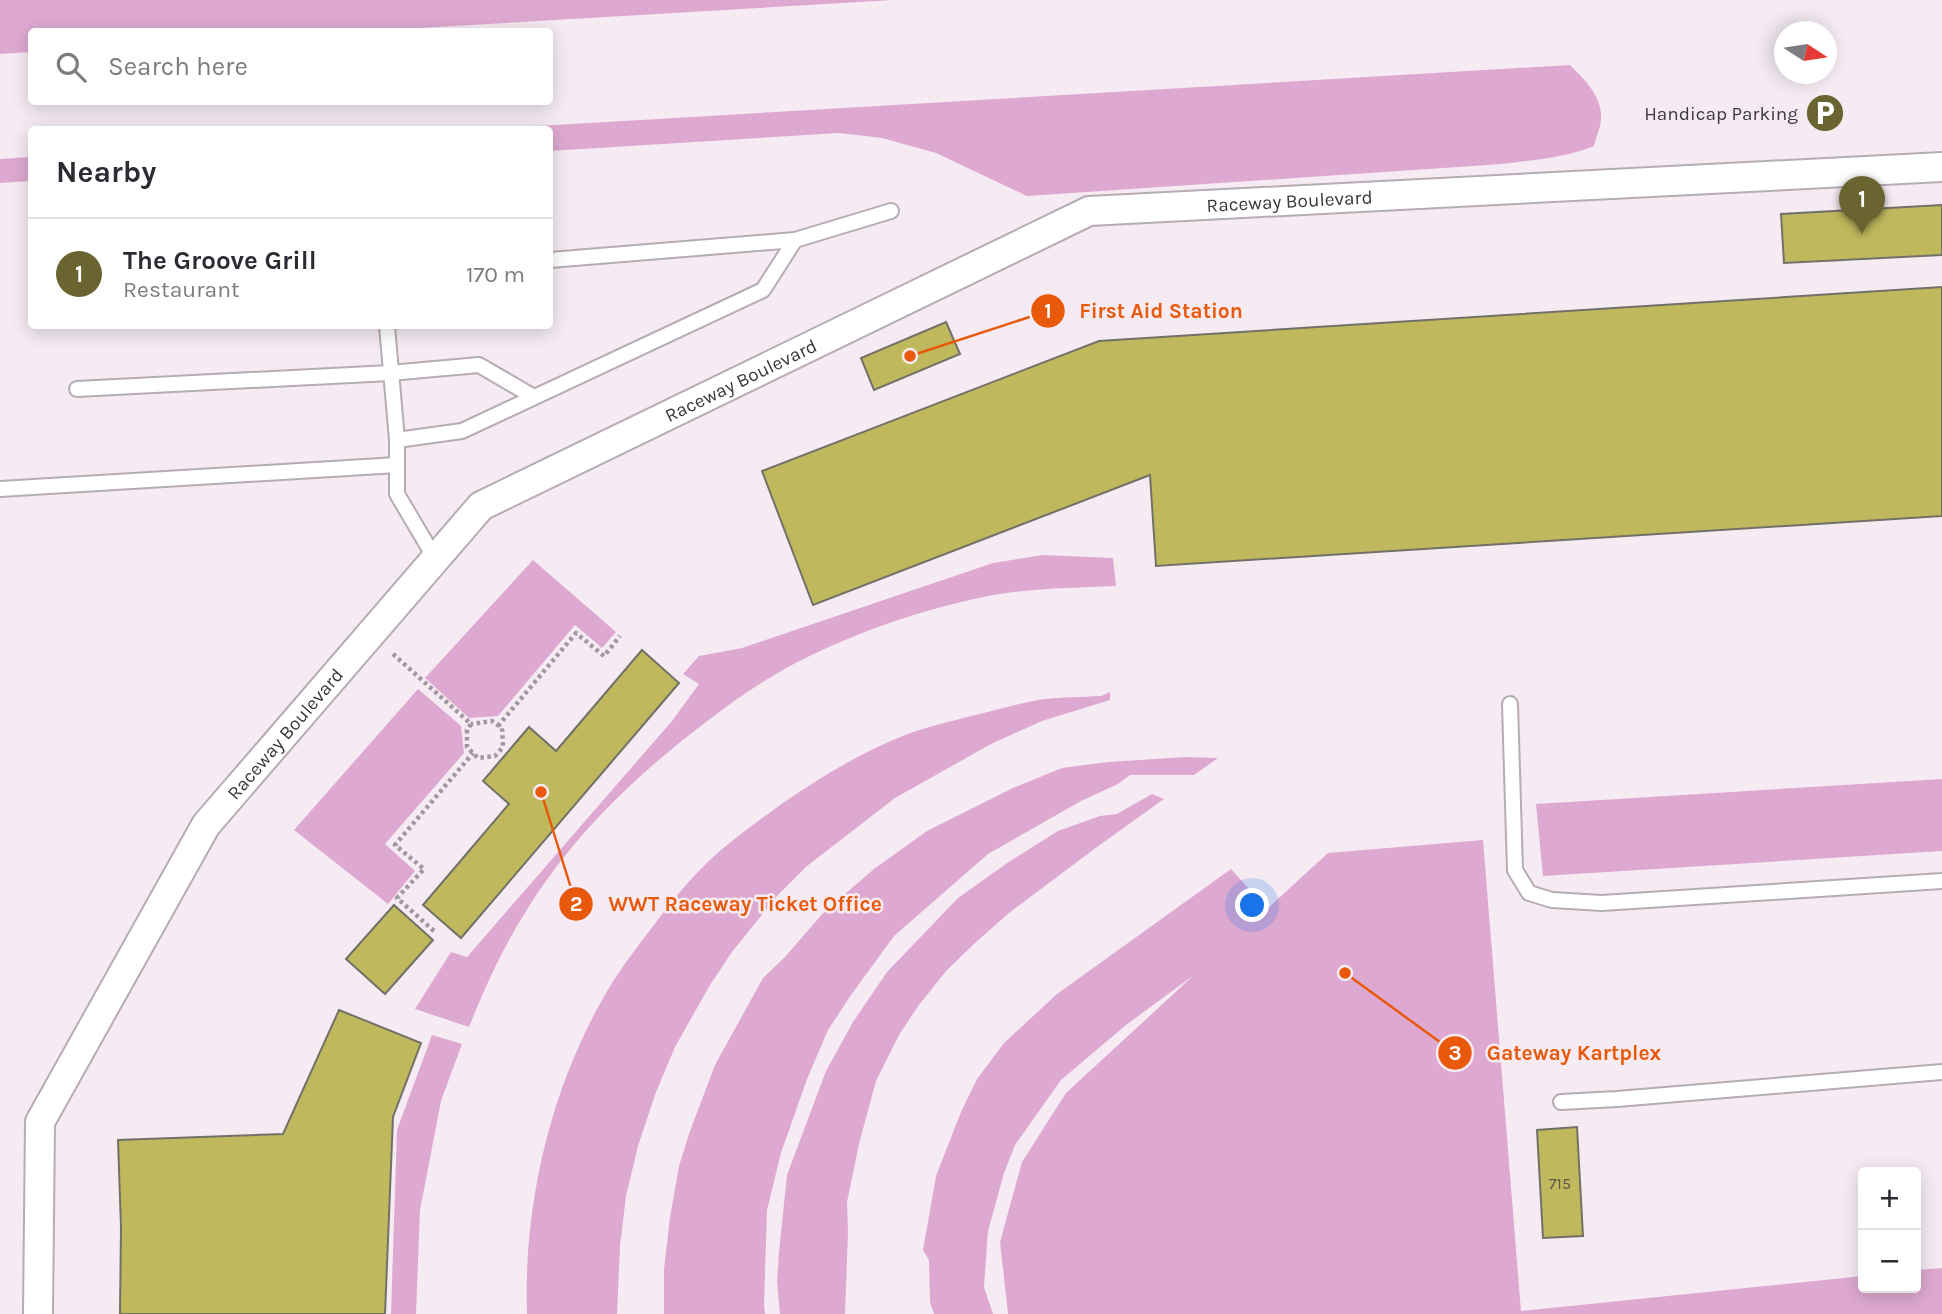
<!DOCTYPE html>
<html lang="en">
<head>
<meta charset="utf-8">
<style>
  :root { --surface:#fff; --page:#f7f7f7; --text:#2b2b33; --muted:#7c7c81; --line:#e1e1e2; --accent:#696430 }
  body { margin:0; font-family:Karla,sans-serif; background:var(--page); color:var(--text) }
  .controls { position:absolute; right:21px; bottom:21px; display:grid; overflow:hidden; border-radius:7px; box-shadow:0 4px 18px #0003 }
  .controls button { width:63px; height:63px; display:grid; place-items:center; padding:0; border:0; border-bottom:2px solid var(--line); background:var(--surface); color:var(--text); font:35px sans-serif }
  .compass { position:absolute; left:1774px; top:21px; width:63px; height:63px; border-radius:50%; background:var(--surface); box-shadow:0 4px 18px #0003; rotate:102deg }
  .you { position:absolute; left:1253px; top:906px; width:24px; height:24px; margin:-18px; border:5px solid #fff; border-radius:50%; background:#1a73e8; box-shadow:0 0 0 10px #1a73e833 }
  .badge { display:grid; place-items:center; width:46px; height:46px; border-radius:50%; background:var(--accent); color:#fff; font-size:23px; font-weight:700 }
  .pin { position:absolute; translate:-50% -58px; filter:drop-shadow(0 2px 4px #0008) }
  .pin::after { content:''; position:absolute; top:37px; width:24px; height:21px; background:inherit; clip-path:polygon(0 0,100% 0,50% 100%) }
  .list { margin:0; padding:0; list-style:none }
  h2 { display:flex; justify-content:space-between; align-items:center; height:91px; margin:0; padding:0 28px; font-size:30px }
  h2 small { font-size:23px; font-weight:400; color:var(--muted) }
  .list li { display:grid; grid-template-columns:46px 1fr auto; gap:21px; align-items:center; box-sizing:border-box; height:112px; padding:0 28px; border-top:2px solid var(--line) }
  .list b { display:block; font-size:26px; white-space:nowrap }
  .list p { margin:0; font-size:23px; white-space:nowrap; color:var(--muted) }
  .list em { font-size:23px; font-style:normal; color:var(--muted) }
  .icon { flex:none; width:38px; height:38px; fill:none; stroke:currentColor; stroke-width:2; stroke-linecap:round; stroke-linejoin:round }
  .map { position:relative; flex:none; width:1942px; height:1314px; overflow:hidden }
  .search { position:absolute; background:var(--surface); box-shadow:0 4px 18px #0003; left:28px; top:28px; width:525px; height:77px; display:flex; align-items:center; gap:18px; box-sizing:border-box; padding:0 24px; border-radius:7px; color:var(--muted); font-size:26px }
  .panel { position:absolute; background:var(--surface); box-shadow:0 4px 18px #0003; left:28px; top:126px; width:525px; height:203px; border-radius:7px }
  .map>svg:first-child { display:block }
</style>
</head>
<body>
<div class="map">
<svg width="1942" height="1314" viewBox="0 0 1942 1314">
  <rect width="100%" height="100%" fill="#f6ebf3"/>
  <!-- green -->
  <g fill="#dea9d1">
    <path d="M0,0h893l-524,31 -337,1 -1,20 -31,2z"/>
    <path d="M1570,65c14,14 32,31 31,53 0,9 -5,19 -7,28 -29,12 -61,14 -92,18l-475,32 -91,-43 -54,-15 -43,-5 -289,18v-21l-62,-1z"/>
    <path d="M31,157v24l-31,2v-24z"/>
    <path d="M1043,555l70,3 3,28c-44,2 -94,2 -137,12 -68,14 -148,43 -208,79 -22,13 -44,29 -65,45 -70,53 -135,115 -181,191 -23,36 -40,74 -56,114l-54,-18 36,-57 16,5 205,-236 27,-37 -16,-10 16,-18 43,-8 251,-85z"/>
    <path d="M533,560l83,72 -14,16 -27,-23 -77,91 -29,2 -44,-40z"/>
    <path d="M418,689l43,37 3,27 -79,91 30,27 -27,33 -94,-74z"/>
    <path d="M1110,692v8l-68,21 -51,23 -96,54 -88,68 -30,30 -45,56 -22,33 -35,62 -19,45 -18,54 -12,50 -6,50 -3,68h-90c-4,-114 26,-237 87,-334 12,-19 26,-37 40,-55 17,-23 35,-45 55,-64 22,-21 47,-38 71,-56 39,-27 80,-52 125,-70 21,-8 44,-13 66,-19 22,-5 44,-12 67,-16 20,-3 42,-3 63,-4z"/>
    <path d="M1186,757l32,1 -24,17h-64l-12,9 -37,17 -93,53 -94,82 -43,59 -23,35 -21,49 -26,74 -14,57 -3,95 1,9h-101v-45l6,-52 9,-51 11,-35 25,-66 48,-87 22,-21 39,-45 50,-43 53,-38 86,-43 49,-20 46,-6z"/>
    <path d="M1942,779v72l-399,25 -7,-72z"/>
    <path d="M1152,794l12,5 -67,48 -88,66 -34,30 -29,28 -27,34 -20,30 -23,46 -17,63 -12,58 1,31 -3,81h-65l-3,-32 2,-30 8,-77 39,-104 27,-49 34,-50 71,-74 55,-39 45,-28 42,-15 17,-2z"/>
    <path d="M1483,840l38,471 342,-35v12h53v-18l26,-2v46h-934l-8,-72 22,-80 44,-69 128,-118 -68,50 -65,55 -46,65 -11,28 -16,58 -4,56 9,27h-59l-4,-12 -1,-42 -6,-10 13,-74 25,-64 16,-33 27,-36 53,-49 174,-125 36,40 61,-56z"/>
    <path d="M432,1035l30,9 -21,57 -21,109 -4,104h-25l6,-184z"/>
  </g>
  <!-- building -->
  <g fill="#c0b85d" stroke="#727167" stroke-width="2">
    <path d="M1942,205v50l-158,8 -3,-49z"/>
    <path d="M1942,287v229l-786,50 -6,-91 -337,130 -51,-134 337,-130z"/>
    <path d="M946,322l14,32 -86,36 -13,-32z"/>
    <path d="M642,650l37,33 -218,255 -38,-33 86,-101 -26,-23 46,-54 27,24z"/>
    <path d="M394,905l39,35 -48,54 -39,-35z"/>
    <path d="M339,1010l82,33 -28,74 -8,197h-265l1,-87 -3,-87 165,-6z"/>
    <path d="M1577,1127l6,109 -40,2 -6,-108z"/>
  </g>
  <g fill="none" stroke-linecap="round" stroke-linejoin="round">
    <!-- lane casing -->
    <g stroke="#b6acb3" stroke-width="18">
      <g id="lane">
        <path d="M550,260l245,-20"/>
        <path d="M387,326l10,114v54l39,66"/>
        <path d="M77,389l313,-16 89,-8 55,32"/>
        <path d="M397,440l65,-9 301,-141 32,-50 96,-29"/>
        <path d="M0,489l397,-24"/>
        <path d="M1510,704l5,166 14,23 23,7 50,3 340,-22"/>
        <path d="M1561,1102l56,-3 325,-27"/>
      </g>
    </g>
    <!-- street casing -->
    <g stroke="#b6acb3" stroke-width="32">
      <g id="street">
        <path id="s1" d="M38,1314l2,-192 166,-297 275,-319 608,-295 853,-44"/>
      </g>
    </g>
    <!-- path -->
    <g stroke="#a0989e" stroke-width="4.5" stroke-dasharray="3.5 3.5" stroke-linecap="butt">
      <path d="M393,654l78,70 -4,6v17l11,11 17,-2 8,-9 -1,-19 -10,-7 -21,3"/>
      <path d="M498,726l78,-93 28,23 16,-20"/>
      <path d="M434,931l-37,-33 27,-29 -29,-24 78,-92"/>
    </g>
    <!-- lane -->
    <use href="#lane" stroke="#fff" stroke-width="14"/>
    <!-- street -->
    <use href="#street" stroke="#fff" stroke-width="28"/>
  </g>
  <!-- icons -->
  <defs>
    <g id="parking-disc" transform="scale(2.0125)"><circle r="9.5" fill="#696430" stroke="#f6ebf3"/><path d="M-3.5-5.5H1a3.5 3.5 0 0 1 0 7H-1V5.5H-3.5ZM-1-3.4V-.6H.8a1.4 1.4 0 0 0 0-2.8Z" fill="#fff"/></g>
  </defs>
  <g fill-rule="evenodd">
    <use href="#parking-disc" x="1825" y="113"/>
  </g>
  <g text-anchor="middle" stroke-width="5" stroke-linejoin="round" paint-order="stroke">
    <!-- number labels -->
    <g font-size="16" fill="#5d5844">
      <text x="1560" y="1189">715</text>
    </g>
    <!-- poi labels -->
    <g font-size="19" fill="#3c383b" stroke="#f6ebf3" text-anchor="end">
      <text x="1798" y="120">Handicap Parking</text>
    </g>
    <!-- street labels -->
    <g font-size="19" fill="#3c383b" stroke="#f6ebf3">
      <text dy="7" stroke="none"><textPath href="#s1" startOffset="1830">Raceway Boulevard</textPath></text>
      <text dy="7" stroke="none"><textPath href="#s1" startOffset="1242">Raceway Boulevard</textPath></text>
      <text dy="7" stroke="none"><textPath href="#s1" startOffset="653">Raceway Boulevard</textPath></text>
    </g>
  </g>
  <!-- callouts -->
  <path fill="none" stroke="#e8590c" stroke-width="2.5" d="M910 356L1048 311M541 792L576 904M1345 973L1455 1053"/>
  <g fill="#e8590c" stroke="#f6ebf3" stroke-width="2.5">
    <circle cx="910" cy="356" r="7"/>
    <circle cx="541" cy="792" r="7"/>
    <circle cx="1345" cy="973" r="7"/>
    <circle cx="1048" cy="311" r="18"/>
    <circle cx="576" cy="904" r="18"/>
    <circle cx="1455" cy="1053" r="18"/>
  </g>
  <g font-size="21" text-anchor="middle" font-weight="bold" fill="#fff">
    <text x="1048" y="318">1</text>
    <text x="576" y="911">2</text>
    <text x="1455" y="1060">3</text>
  </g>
  <g font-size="21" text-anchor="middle" font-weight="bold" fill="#e8590c" stroke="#f6ebf3" stroke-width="5" stroke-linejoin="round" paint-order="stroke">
    <text x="1161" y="318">First Aid Station</text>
    <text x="745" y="911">WWT Raceway Ticket Office</text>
    <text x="1574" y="1060">Gateway Kartplex</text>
  </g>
</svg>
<div class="controls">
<button>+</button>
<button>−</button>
</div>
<svg class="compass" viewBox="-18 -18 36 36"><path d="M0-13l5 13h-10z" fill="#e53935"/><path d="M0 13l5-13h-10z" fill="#7c7c81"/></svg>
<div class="you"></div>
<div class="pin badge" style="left:1862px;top:234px">1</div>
<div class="search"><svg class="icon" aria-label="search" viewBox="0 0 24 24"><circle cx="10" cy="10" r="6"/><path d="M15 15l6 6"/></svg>Search here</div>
<section class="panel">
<h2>Nearby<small></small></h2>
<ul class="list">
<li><span class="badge">1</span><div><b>The Groove Grill</b><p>Restaurant</p></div><em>170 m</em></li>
</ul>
</section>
</div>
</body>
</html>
